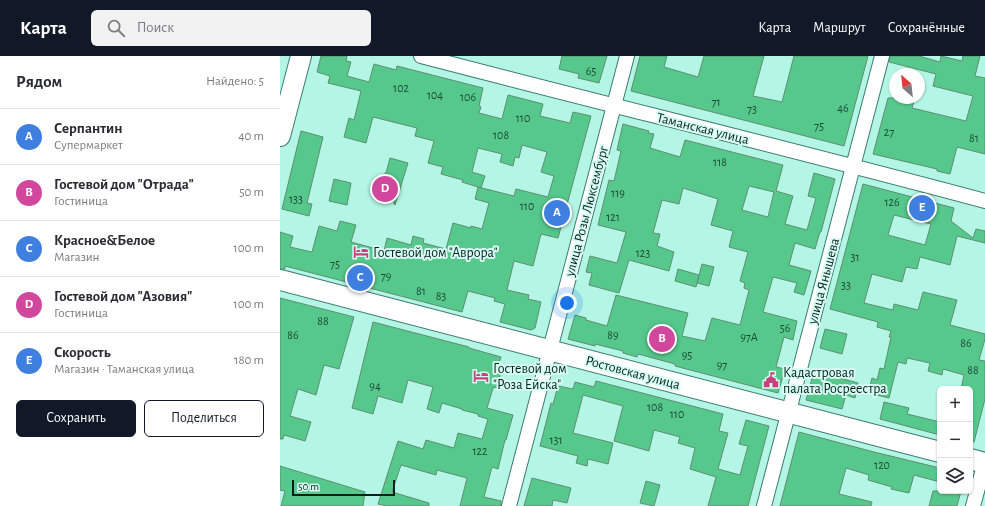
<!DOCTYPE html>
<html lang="ru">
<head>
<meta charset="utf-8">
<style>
  :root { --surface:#fff; --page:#f2f2f3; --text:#2b2b33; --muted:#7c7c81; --line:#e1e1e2; --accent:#111827 }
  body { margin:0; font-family:"Alegreya Sans",sans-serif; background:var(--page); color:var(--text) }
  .controls { position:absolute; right:12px; bottom:12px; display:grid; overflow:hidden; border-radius:6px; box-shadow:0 1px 3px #0004 }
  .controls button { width:36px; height:36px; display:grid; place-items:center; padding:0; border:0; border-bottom:1px solid var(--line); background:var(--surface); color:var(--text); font:20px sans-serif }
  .compass { position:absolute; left:609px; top:12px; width:36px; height:36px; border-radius:50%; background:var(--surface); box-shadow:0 1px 3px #0004; rotate:333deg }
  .scale { position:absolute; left:12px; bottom:10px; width:103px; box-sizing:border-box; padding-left:4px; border:2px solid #06211b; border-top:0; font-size:11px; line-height:14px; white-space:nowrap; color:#06211b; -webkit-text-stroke:3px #d7fdf3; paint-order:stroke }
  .you { position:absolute; left:287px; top:247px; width:14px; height:14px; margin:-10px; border:3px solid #fff; border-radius:50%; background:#1a73e8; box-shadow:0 0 0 6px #1a73e833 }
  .badge { display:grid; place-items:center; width:26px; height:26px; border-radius:50%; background:var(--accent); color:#fff; font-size:13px; font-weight:700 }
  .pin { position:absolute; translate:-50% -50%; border:2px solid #fff; box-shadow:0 1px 4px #0006 }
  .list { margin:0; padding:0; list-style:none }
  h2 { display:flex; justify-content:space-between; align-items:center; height:52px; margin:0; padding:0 16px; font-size:17px }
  h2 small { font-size:13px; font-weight:400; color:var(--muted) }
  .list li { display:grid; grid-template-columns:26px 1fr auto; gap:12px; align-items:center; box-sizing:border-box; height:56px; padding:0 16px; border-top:1px solid var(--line) }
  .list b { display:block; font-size:15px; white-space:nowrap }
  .list p { margin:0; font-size:13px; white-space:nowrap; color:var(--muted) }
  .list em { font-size:13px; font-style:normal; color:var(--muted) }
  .actions { display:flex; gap:8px; padding:12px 16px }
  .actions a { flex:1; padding:9px 0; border:1px solid var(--accent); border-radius:6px; text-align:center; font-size:14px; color:var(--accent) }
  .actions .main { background:var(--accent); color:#fff }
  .icon { flex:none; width:22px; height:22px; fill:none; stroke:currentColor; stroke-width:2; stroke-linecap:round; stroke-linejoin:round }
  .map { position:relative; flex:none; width:705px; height:450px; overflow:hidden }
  header { display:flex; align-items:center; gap:24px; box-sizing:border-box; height:56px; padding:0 20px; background:var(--accent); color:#fff }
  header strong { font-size:19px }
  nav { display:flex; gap:22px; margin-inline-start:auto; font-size:14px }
  .search { width:280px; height:36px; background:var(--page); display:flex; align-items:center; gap:10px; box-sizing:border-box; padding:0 14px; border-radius:6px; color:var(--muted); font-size:15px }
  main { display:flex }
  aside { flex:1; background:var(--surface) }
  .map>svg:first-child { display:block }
</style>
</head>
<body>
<header>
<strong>Карта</strong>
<div class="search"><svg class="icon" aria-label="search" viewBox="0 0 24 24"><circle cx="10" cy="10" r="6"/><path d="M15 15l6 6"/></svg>Поиск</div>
<nav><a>Карта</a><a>Маршрут</a><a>Сохранённые</a></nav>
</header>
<main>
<aside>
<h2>Рядом<small>Найдено: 5</small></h2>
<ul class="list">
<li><span class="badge" style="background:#3f7fe0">A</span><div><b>Серпантин</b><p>Супермаркет</p></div><em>40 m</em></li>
<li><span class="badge" style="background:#d1479c">B</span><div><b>Гостевой дом &quot;Отрада&quot;</b><p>Гостиница</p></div><em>50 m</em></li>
<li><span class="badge" style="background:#3f7fe0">C</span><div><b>Красное&amp;Белое</b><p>Магазин</p></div><em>100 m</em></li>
<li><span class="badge" style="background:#d1479c">D</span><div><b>Гостевой дом &quot;Азовия&quot;</b><p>Гостиница</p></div><em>100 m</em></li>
<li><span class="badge" style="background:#3f7fe0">E</span><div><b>Скорость</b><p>Магазин · Таманская улица</p></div><em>180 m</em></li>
</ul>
<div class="actions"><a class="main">Сохранить</a><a>Поделиться</a></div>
</aside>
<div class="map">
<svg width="705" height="450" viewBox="0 0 705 450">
  <rect width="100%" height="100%" fill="#b4f6e5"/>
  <!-- building -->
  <g fill="#56c88c" stroke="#5d8e71" fill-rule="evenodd">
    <path d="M41,0h26l-1,5 5,1 -4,14 22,6 5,-18 22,6 1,-4 86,22 -4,18 2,1 -2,6 23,6 6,-24 35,9 -3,12 30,7 3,-11 18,4 -33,122 -17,-4 -8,32 -19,-5 -7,29 22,5 -1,4 13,3 -6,26 -4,2 -31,-8 5,-18 -11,-3 1,-3 -27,-7 -6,21 -177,-46v3h-5v-37l13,4 -3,11 22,5 7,-26 18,5 3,-10 16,4 -5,17 33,9 3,-13 24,7 2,-9 11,3 -1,4 23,6 7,-26 18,5v-2l11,3 7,-26 -14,-4 3,-12 36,9 2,-7 32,8 6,-21 -13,-4 6,-20 -25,-7 -3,13 -4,-1 -2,9 -13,-4 2,-8 -24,-6 -6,24 13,4 -4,12 -19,-6 1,-2 -22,-6 2,-7 -15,-4 6,-22 -19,-5 2,-8 -44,-11 -7,26 -22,-6 5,-19 5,2 7,-29 -33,-8 2,-7 -13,-4z"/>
    <path d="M282,0h45l-8,27 -21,-5 1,-4 -20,-5z"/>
    <path d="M360,0h27l-3,11 34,10 6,-21h60l-11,40 29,6 12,-46h74l-24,90 -213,-55z"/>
    <path d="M610,0h29l21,6 1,-6 21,5 1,-5h17l-5,20 10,2v76l-28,-7 -7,27 -13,-3v-2l-64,-15 15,-56h27l-3,10 54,13 7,-25 -40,-10 3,-12 -47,-12z"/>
    <path d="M343,68l26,7 -1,2 6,1 -4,14 30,9 5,-17 98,25 -7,26 17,5 -8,28 22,6 9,-32 -8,-2 6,-23 21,6 -14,53h-1l-5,17 -20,-6 -6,22 22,6 -7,24 -10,-3 3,-9 -24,-6 -10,35 34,9 -4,19 -9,-3 -8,30 9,2 -7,24 -103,-27v-2l-37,-10 -1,3 -14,-4v-2l-28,-7v2l-27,-7 7,-24 11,3v2l21,6 9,-31 72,18 -6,23 23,5 7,-23 28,7 9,-35 -5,-2 1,-5 -5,-2 8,-29 -19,-5 4,-16 -22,-6 7,-26 -35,-11 -4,16 -17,-4 -9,33 7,1 -3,12 17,6 -5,19 -40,-11 -10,33 -30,-8 3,-12 -6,-1 4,-16 27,7 9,-31 -28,-7 11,-45 5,1 7,-30 -4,-1zM469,130l25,6 -6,25 -26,-7z"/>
    <path d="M21,75l22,6 -16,66 5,1 -3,12 -27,-7z"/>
    <path d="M110,102l18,5 -13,42 -16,-28 7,-4z"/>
    <path d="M54,123l17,4 -4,22 -18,-4z"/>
    <path d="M583,128l91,24 -3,13 22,17 3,-9 9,2v12l-28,-7 -7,29 -30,-8 -3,12 -11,-2 -4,15 -30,-8 -8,29 29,7 1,-6 24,6 5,-18 34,8 -7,25 35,9v5l-6,21 6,1v38l-11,43 -4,-1v-52h-9l3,-14 -21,-6 -1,6 -14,-4 2,-8 -23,-5 -1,6 -8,-2 -9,36 -21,-5 4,-15 5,2 3,-12 4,1 7,-32h-2l2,-6 -14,-4 1,-5 -48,-13zM614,159l37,9 -6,21 -37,-10z"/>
    <path d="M422,208l12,3 -5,19 -12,-3z"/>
    <path d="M398,213l21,6 -3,12 -21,-6z"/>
    <path d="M0,242l74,19 -15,52 -15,-4 -8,30 -18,-6 -8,27 21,6 -6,19 -21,-6 -1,4h-3z"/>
    <path d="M93,266l96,25v1l32,9 -4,12 4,3 -4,15 -4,1 -6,20 26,7 -7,25h-1l-7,29 -6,-2 -8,30 17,4v5h-41l7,-28 -30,-8 -1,5 -35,-10 -9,27 37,11v3h-42l-9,-2 20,-63 25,8 3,-9 28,8 4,-15 24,6 6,-20 -10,-3v-2l-16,-4v-1l-20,-6 -3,10 -12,-4 6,-22 -25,-7 -6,23 -24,-7 -5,18 -21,-6z"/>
    <path d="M545,273l22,5 -5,20 -22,-6z"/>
    <path d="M541,317l37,10 -3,15 -9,-3 -4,14 -36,-9 7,-25 7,1z"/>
    <path d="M316,325l127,33 -4,17 9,2 -10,36 22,6 8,-29 -9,-2 7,-24 23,6 -21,80h-40l8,-29 -26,-8 5,-21 -17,-5 2,-6 -26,-7 -5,21 -35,-10 9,-35 -40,-11 -10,38 40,10 -5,21 -20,-5 -1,7 -11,-3 2,-7 -38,-10 11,-43 2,1 5,-18 15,3 2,-7 19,5z"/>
    <path d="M604,346l25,6 -2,6 33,8v13l-60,-16z"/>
    <path d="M519,376l75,20 66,16v14l-26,-7 -5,18 -18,-4 1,-2 -24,-7 1,-5 -23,-7 -7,26 33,8 -1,4h-91z"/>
    <path d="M0,410l85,26 -2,14h-82l4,-15 -5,-1z"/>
    <path d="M252,422l39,10 -4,15 -14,-3 -1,6h-28z"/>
    <path d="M366,425l14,4 -6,21 -14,-3z"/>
    <path d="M653,435h28l-4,15h-28z"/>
  </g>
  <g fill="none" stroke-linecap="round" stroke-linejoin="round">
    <!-- street casing -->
    <g stroke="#3c7c6e" stroke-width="16">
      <g id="street">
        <path d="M141,0c188,49 377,95 564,145"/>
        <path d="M229,450l118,-450"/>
        <path d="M484,450l118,-450"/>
        <path d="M693,450l12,-44"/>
      </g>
    </g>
    <!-- secondary casing -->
    <g stroke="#3c7c6e" stroke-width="22">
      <g id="secondary">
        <path d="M0,80l21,-80"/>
        <path d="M0,224l660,172"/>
        <path d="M690,403l15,4"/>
      </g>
    </g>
    <!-- street -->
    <use href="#street" stroke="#fff" stroke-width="14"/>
    <!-- secondary -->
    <use href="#secondary" stroke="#fff" stroke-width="20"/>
  </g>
  <!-- icons -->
  <defs>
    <g id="hotel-bare" transform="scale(1.2)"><path d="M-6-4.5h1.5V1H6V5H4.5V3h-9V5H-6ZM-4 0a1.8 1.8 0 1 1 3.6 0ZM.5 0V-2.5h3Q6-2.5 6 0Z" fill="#c9417c" stroke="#d7fdf3" stroke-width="2.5" paint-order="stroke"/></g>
    <g id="civic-bare" transform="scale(1.2)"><path d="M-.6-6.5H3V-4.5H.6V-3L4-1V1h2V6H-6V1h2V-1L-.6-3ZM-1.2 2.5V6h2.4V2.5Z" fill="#c9417c" stroke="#d7fdf3" stroke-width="2.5" paint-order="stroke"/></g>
  </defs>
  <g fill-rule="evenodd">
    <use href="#hotel-bare" x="81" y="196"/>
    <use href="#hotel-bare" x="201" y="320"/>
    <use href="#civic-bare" x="491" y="324"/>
  </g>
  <g text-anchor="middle" stroke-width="4" stroke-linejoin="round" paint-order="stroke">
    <!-- number labels -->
    <g font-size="12" fill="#1a4b37">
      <text x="311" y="19">65</text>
      <text x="121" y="36">102</text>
      <text x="155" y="43">104</text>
      <text x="188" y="45">106</text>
      <text x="436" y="50">71</text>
      <text x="563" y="56">46</text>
      <text x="472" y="57">73</text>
      <text x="243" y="66">110</text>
      <text x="539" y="74">75</text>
      <text x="609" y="80">27</text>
      <text x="221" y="83">108</text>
      <text x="694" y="86">81</text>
      <text x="440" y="110">118</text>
      <text x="338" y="141">119</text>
      <text x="16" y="147">133</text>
      <text x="612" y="150">126</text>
      <text x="247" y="154">110</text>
      <text x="333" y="165">121</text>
      <text x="363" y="201">123</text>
      <text x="575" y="205">31</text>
      <text x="55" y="212">75</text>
      <text x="106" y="224">79</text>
      <text x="566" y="233">33</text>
      <text x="141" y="239">81</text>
      <text x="161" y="244">83</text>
      <text x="43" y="269">88</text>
      <text x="505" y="276">56</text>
      <text x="13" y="283">86</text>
      <text x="333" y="283">89</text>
      <text x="469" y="285">97А</text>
      <text x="686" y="291">86</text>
      <text x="407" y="303">95</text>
      <text x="442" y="313">97</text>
      <text x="693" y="318">88</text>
      <text x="95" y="334">94</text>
      <text x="375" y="355">108</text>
      <text x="397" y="362">110</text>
      <text x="276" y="388">131</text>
      <text x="200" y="399">122</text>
      <text x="602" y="413">120</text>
    </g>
    <!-- street labels -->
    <g font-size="14" fill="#06211b" stroke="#d7fdf3">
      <text transform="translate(423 72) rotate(14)" y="5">Таманская улица</text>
      <text transform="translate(306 155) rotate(-75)" y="5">улица Розы Люксембург</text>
      <text transform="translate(543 225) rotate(-75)" y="5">улица Янышева</text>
      <text transform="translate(353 316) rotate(15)" y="5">Ростовская улица</text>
    </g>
    <!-- poi labels -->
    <g font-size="14" fill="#06211b" stroke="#d7fdf3" text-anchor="start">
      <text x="93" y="201">Гостевой дом "Аврора"</text>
      <text x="213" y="317">Гостевой дом<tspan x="213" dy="16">"Роза Ейска"</tspan></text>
      <text x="503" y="321">Кадастровая<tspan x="503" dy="16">палата Росреестра</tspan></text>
    </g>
  </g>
</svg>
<div class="controls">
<button>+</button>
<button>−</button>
<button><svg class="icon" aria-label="layers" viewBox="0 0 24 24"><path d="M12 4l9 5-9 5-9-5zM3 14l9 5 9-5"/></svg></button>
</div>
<svg class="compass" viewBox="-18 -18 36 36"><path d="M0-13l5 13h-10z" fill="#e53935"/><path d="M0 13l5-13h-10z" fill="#7c7c81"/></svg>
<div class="scale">50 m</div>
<div class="you"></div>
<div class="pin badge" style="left:277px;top:157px;background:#3f7fe0">A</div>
<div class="pin badge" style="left:382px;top:283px;background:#d1479c">B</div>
<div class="pin badge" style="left:80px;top:222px;background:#3f7fe0">C</div>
<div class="pin badge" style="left:105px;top:133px;background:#d1479c">D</div>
<div class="pin badge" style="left:642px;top:152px;background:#3f7fe0">E</div>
</div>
</main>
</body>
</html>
